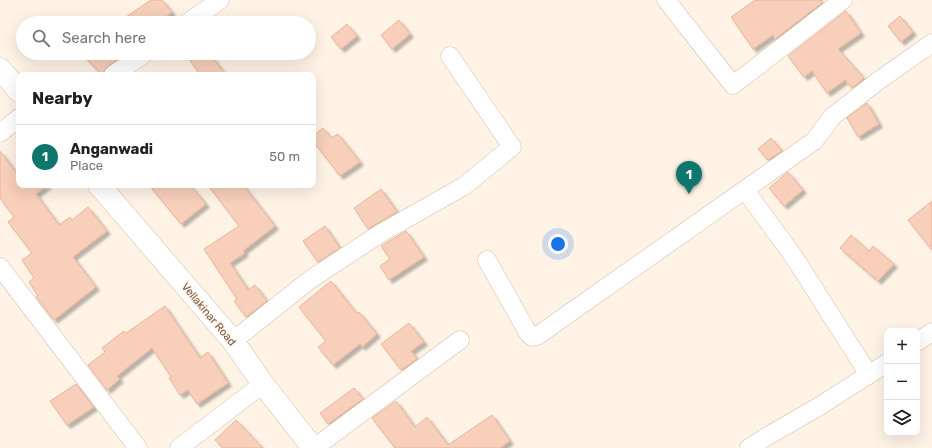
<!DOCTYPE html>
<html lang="en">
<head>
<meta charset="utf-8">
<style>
  :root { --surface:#fff; --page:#f2f2f2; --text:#202124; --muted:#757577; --line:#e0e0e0; --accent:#0f766e }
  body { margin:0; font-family:Rubik,sans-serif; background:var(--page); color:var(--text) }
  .controls { position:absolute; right:12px; bottom:12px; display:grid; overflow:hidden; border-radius:8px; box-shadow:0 4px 16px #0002 }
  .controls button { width:36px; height:36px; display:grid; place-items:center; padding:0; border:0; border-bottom:1px solid var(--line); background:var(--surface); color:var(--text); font:20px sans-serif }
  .you { position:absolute; left:558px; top:244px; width:14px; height:14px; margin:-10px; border:3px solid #fff; border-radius:50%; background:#1a73e8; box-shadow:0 0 0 6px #1a73e833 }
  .badge { display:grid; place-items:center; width:26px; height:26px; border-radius:50%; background:var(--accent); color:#fff; font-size:13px; font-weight:700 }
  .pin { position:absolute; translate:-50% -33px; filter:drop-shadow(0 1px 2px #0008) }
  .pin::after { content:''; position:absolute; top:21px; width:14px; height:12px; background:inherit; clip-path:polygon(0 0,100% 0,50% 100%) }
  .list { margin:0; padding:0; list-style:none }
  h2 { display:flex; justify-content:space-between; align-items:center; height:52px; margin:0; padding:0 16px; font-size:17px }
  h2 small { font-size:13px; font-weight:400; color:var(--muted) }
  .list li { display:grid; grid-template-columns:26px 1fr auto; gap:12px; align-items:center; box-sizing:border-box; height:64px; padding:0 16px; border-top:1px solid var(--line) }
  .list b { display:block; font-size:15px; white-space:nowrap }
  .list p { margin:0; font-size:13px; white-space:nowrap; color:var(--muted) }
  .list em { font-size:13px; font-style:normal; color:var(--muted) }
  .icon { flex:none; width:22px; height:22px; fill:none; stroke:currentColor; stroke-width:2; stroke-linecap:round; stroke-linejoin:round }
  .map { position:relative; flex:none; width:932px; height:448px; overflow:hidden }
  .search { position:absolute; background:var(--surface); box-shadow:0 4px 16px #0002; left:16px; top:16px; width:300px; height:44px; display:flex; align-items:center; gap:10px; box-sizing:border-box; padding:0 14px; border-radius:22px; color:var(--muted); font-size:15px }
  .panel { position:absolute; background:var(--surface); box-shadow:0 4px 16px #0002; left:16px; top:72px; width:300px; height:116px; border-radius:8px }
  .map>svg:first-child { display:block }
</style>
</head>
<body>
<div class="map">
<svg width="932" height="448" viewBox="0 0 932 448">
  <defs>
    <filter id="shadow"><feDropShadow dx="3.5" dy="3.5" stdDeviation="1" flood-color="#0004"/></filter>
  </defs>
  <rect width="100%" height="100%" fill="#fef3e5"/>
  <!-- building -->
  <g fill="#f7cfba" stroke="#ebb498" filter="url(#shadow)">
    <path d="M151,0h11l10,12 -14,11h-41z"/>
    <path d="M755,0h67l1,2 -48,37 -2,-4 -20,14 -22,-32z"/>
    <path d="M846,11l15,22 -23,16 26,29 -12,10 -7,-8 -18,13 -15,-22 -8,6 -16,-21z"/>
    <path d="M900,16l13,16 -12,10 -13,-16z"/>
    <path d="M399,20l11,14 -18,15 -11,-14z"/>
    <path d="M347,24l10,12 -16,13 -10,-12z"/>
    <path d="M81,53h45l-19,14 -5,8z"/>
    <path d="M185,53h24l17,22h-26z"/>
    <path d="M867,103l12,21 -21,13 -11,-19z"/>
    <path d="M323,128l8,10 7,-4 22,28 -20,14 -27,-35v-5z"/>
    <path d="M771,138l11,13 -14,9 -10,-11z"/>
    <path d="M0,151l19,25v9h29l-12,9 23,31 11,-8 2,3 16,-13 19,24 -34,26 23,30 -42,33 -18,-23 2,-1 -9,-14 5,-4 -12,-18 10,-7 -24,-31 6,-5 -14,-19z"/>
    <path d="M788,172l15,18 -19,16 -15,-18z"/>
    <path d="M149,185h41l16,19 -25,20z"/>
    <path d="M208,185h35l32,41 -32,25 2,2 -15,10 18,27 7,-5 12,16 -21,16 -12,-16 3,-2 -33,-50 35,-23z"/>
    <path d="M381,189l16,23 -29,17 -14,-21z"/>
    <path d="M932,201v49l-24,-30z"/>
    <path d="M325,226l15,22 -22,14 -15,-21z"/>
    <path d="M406,231l18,26 -35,23 -9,-14 10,-7 -9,-13z"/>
    <path d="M851,235l18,16 4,-5 21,18 -16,17 -38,-33z"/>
    <path d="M331,281l26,33 2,-2 18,22 -15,13 -2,-3 -27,21 -15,-18 8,-6 -27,-34z"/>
    <path d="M165,306l35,52 8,-6 20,31 -31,21 -9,-14 -8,5 -11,-17 2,-1 -19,-29 -35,28 3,3 -13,11 -19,-25 17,-13 -3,-4 22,-17 2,2z"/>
    <path d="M409,323l15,19 -13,9 6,8 -16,11 -20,-26z"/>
    <path d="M76,384l18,23 -27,18 -17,-24z"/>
    <path d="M354,388l9,11 -35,25 -8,-11z"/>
    <path d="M396,401l19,26 12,-10 21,28 44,-30 18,26 -10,7h-105l-23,-30z"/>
    <path d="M236,420l27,28h-40l-8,-8z"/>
  </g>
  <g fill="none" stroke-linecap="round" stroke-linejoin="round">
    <!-- minor casing -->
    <g stroke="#d4bcac" stroke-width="19">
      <g id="minor">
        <path d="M666,0l67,85 110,-85"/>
        <path d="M187,23l33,-23"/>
        <path d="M113,75l32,-22"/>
        <path d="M0,133l19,-15"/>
        <path d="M745,190l49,67 75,118"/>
        <path d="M487,260l41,73 4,4 5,-1 277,-195 19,-25 45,-35 54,-38"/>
        <path d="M0,267l138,181"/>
        <path d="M233,341l78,-62 70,-46 83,-47 48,-39 -62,-91"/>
        <path d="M917,342l15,-10"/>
        <path d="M179,448l84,-64"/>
        <path d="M314,448l146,-108"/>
        <path d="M749,448l17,-11 52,-30 69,-44"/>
      </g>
    </g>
    <!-- secondary casing -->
    <g stroke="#d8bca9" stroke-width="23">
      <g id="secondary">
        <path d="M0,69l19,22"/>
        <path d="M99,185l134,156 30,43 50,64"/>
      </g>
    </g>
    <!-- minor -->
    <use href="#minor" stroke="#fff" stroke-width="18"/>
    <!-- secondary -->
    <use href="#secondary" stroke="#fff" stroke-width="22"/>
  </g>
  <g text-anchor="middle" stroke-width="3" stroke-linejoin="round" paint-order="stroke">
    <!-- street labels -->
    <g font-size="11" fill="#7b5747" stroke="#fff7ed">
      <text transform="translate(209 314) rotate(50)" y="4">Vellakinar Road</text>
    </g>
  </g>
</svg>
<div class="controls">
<button>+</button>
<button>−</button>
<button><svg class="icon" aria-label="layers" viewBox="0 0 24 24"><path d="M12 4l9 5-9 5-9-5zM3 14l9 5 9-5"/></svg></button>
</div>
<div class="you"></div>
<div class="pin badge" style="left:689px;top:194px">1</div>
<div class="search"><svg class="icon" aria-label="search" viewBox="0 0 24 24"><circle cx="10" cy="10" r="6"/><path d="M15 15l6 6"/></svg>Search here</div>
<section class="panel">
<h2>Nearby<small></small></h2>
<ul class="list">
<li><span class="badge">1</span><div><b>Anganwadi</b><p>Place</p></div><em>50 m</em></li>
</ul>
</section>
</div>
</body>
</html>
